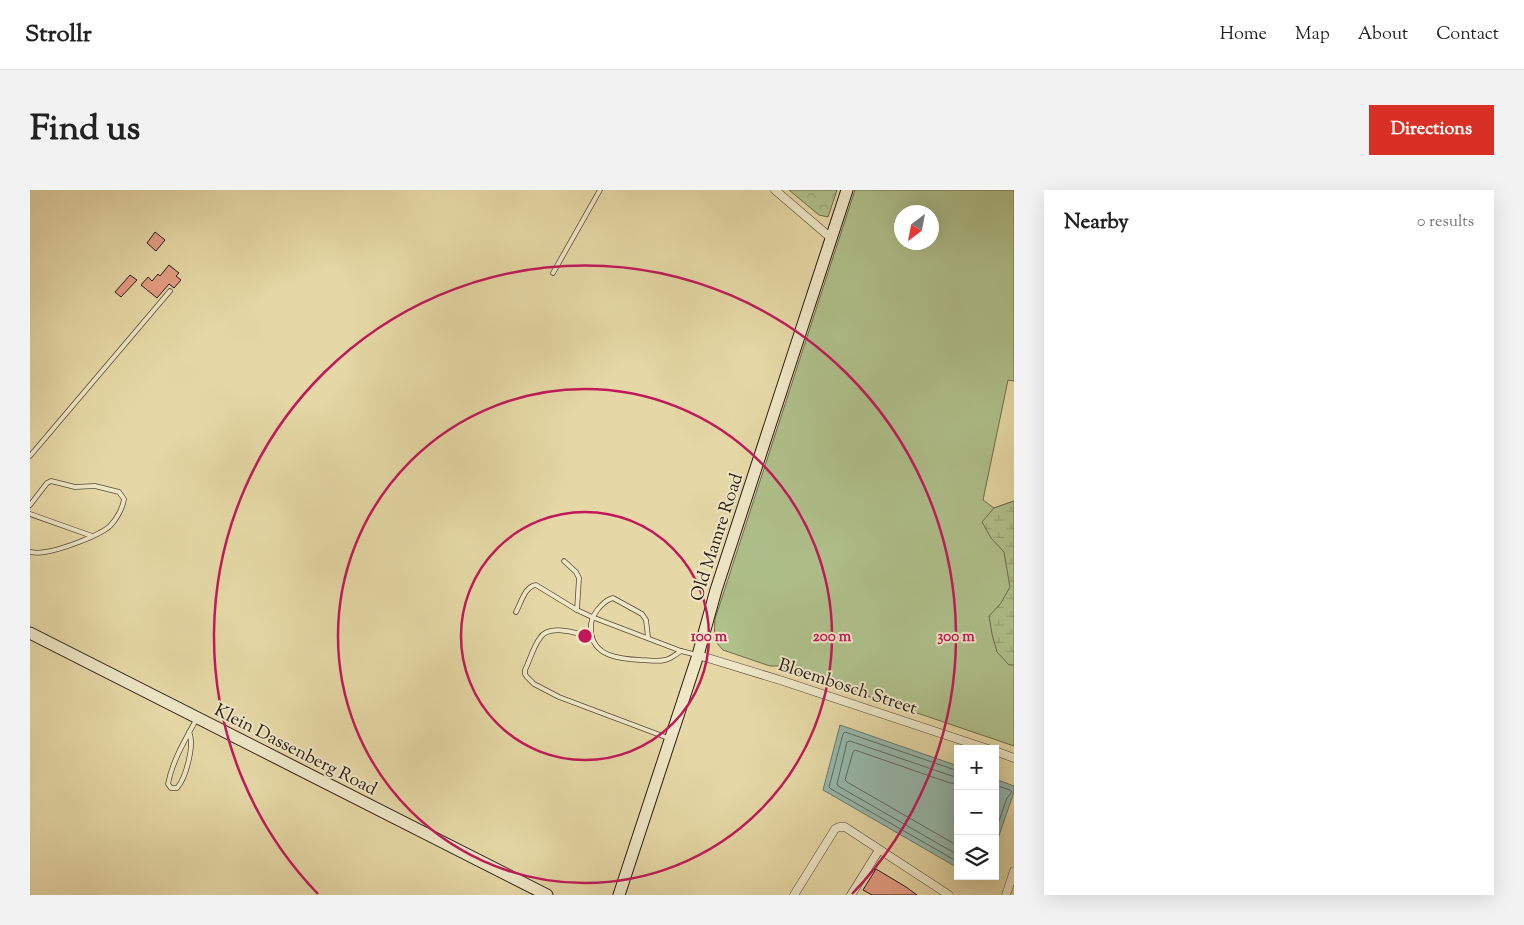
<!DOCTYPE html>
<html lang="en">
<head>
<meta charset="utf-8">
<style>
  :root { --surface:#fff; --page:#f2f2f2; --text:#222; --muted:#767676; --line:#e0e0e0; --accent:#d93025 }
  body { margin:0; font-family:"Sorts Mill Goudy",serif; background:var(--page); color:var(--text) }
  .controls { position:absolute; right:15px; bottom:15px; display:grid; overflow:hidden; border-radius:0px; box-shadow:0 5px 20px #0002 }
  .controls button { width:45px; height:45px; display:grid; place-items:center; padding:0; border:0; border-bottom:1px solid var(--line); background:var(--surface); color:var(--text); font:25px sans-serif }
  .compass { position:absolute; left:864px; top:15px; width:45px; height:45px; border-radius:50%; background:var(--surface); box-shadow:0 5px 20px #0002; rotate:212deg }
  .list { margin:0; padding:0; list-style:none }
  h2 { display:flex; justify-content:space-between; align-items:center; height:65px; margin:0; padding:0 20px; font-size:21px }
  h2 small { font-size:16px; font-weight:400; color:var(--muted) }
  .icon { flex:none; width:28px; height:28px; fill:none; stroke:currentColor; stroke-width:2; stroke-linecap:round; stroke-linejoin:round }
  .map { position:relative; flex:none; width:984px; height:705px; overflow:hidden; border-radius:0px }
  header { display:flex; align-items:center; gap:30px; box-sizing:border-box; height:70px; padding:0 25px; background:var(--surface); border-bottom:1px solid var(--line) }
  header strong { font-size:24px }
  nav { display:flex; gap:28px; margin-inline-start:auto; font-size:18px }
  .intro { display:flex; align-items:center; justify-content:space-between; box-sizing:border-box; height:120px; padding:0 30px }
  h1 { margin:0; font-size:35px }
  .button { padding:12px 22px; border-radius:0px; background:var(--accent); color:#fff; font-size:18px; font-weight:700 }
  main { display:flex; gap:30px; padding:0 30px }
  aside { flex:1; background:var(--surface); border-radius:0px; box-shadow:0 5px 20px #0002 }
  .map>svg:first-child { display:block }
</style>
</head>
<body>
<header>
<strong>Strollr</strong>
<nav><a>Home</a><a>Map</a><a>About</a><a>Contact</a></nav>
</header>
<div class="intro"><h1>Find us</h1><a class="button">Directions</a></div>
<main>
<div class="map">
<svg width="984" height="705" viewBox="0 0 984 705">
  <defs>
    <pattern id="forest-crowns" width="20" height="18" patternUnits="userSpaceOnUse" patternTransform="scale(1.25)"><rect width="20" height="18" fill="#afc08b"/><path d="M2 6a3 3 0 1 1 6 0M12 15a3 3 0 1 1 6 0" fill="none" stroke="#97a477"/></pattern>
    <pattern id="wetland-marsh" width="20" height="14" patternUnits="userSpaceOnUse" patternTransform="scale(1.25)"><rect width="20" height="14" fill="#afc08b"/><path d="M1 5h8M5 5V1M11 12h8M15 12V8" fill="none" stroke="#97a477"/></pattern>
  </defs>
  <rect width="100%" height="100%" fill="#e5d8a6"/>
  <filter id="stains"><feTurbulence type="fractalNoise" baseFrequency=".004" numOctaves="4"/><feColorMatrix values="0 0 0 0 .2 0 0 0 0 .09 0 0 0 0 .02 0 0 0 .5 -.17"/></filter>
  <radialGradient id="worn" r=".72"><stop offset=".6" stop-color="#630" stop-opacity="0"/><stop offset="1" stop-color="#630" stop-opacity=".3"/></radialGradient>
  <!-- grass -->
  <path fill="#afc08b" stroke="#6c6d4f" fill-rule="evenodd" d="M825,0h159v191l-6,-1 -25,120 11,8 20,-7v245l-235,-80h-9l-47,-16 -9,-10 1,-21zM872,22h30v30h-30z"/>
  <!-- forest -->
  <path fill="url(#forest-crowns)" stroke="#6c6d4f" d="M759,0h48l-9,27 -9,-2z"/>
  <!-- wetland -->
  <path fill="url(#wetland-marsh)" stroke="#6c6d4f" d="M984,311v164h-5l-12,-13 -5,-18 -3,-18 12,-13 9,-16 -6,-35 -13,-14 -9,-16 12,-14z"/>
  <!-- water -->
  <g fill="#96b9ad" stroke="#6a796f">
    <path d="M810,535l118,41v102l-135,-78z"/>
    <path d="M965,589l19,7v6l-19,55z"/>
  </g>
  <g fill="none" stroke-linecap="round" stroke-linejoin="round">
    <!-- shore -->
    <g stroke="#5f6a60" stroke-width="1">
      <path d="M928,581l-113,-39 -2,2 -14,53 2,2 127,73"/>
      <path d="M928,587l-6,-1 -102,-35 -3,1 -10,42 1,2 120,69"/>
      <path d="M928,594l-8,-1 -95,-33 -2,2 -8,28 2,2 111,64"/>
      <path d="M965,595l15,5 2,2 -5,6 -12,34"/>
    </g>
  </g>
  <!-- building -->
  <g fill="#e59d83" stroke="#281a13">
    <path d="M125,42l10,8 -9,11 -9,-8z"/>
    <path d="M139,75l10,8 -3,3 5,4 -7,8 -5,-4 -12,14 -16,-13 7,-8 4,4 6,-7 2,2z"/>
    <path d="M100,85l7,5 -16,17 -6,-5z"/>
    <path d="M846,679l30,18 11,8h-45l-9,-5z"/>
  </g>
  <g fill="none" stroke-linecap="round" stroke-linejoin="round">
    <!-- service casing -->
    <g stroke="#574a38" stroke-width="5.5">
      <g id="service">
        <path d="M523,83l47,-83"/>
        <path d="M0,266l140,-165"/>
        <path d="M0,315l17,-22 4,-2 24,6 20,-1 24,6 5,7c-1,9 -8,21 -14,27 -11,10 -50,24 -65,26 -5,1 -10,1 -15,0"/>
        <path d="M0,324l62,22"/>
        <path d="M534,371l12,11 3,6 -2,32"/>
        <path d="M486,422c5,-9 9,-26 20,-27l41,25 15,7 89,34 16,4"/>
        <path d="M562,447c-14,-3 -43,-14 -52,1 -7,9 -10,22 -15,32v4l2,3 7,7 25,13 109,41"/>
        <path d="M618,447l-2,-17 -4,-6 -29,-16c-8,2 -10,6 -15,11 -5,7 -8,12 -7,21 1,27 30,29 50,30 8,0 16,2 24,0 6,-1 11,-6 16,-9"/>
        <path d="M159,542c6,12 -3,46 -12,56h-6l-3,-4c4,-22 17,-44 28,-64"/>
      </g>
    </g>
    <!-- minor casing -->
    <g stroke="#574a38" stroke-width="9">
      <g id="minor">
        <path d="M745,0l56,48"/>
        <path d="M668,465l85,26 205,68"/>
        <path d="M965,561l19,7"/>
        <path d="M764,705l41,-66 4,-2h6l104,68"/>
        <path d="M821,705l28,-45"/>
        <path d="M976,705l8,-24"/>
      </g>
    </g>
    <!-- secondary casing -->
    <g stroke="#281a13" stroke-width="13">
      <g id="secondary">
        <path d="M0,443l517,262"/>
        <path d="M589,705l79,-240 18,-65 131,-400"/>
      </g>
    </g>
    <!-- service -->
    <use href="#service" stroke="#eee6c5" stroke-width="4"/>
    <!-- minor -->
    <use href="#minor" stroke="#eee6c5" stroke-width="8"/>
    <!-- secondary -->
    <use href="#secondary" stroke="#eee6c5" stroke-width="11"/>
  </g>
  <!-- distance rings -->
  <g fill="none" stroke="#c2185b" stroke-width="2.5">
    <circle cx="555" cy="446" r="124"/>
    <circle cx="555" cy="446" r="247"/>
    <path d="M288 704A371 371 0 1 1 822 704"/>
  </g>
  <g text-anchor="middle" stroke-width="4" stroke-linejoin="round" paint-order="stroke">
    <!-- street labels -->
    <g font-size="18" fill="#281a13" stroke="#eee6c5">
      <text transform="translate(686 347) rotate(-72)" y="6">Old Mamre Road</text>
      <text transform="translate(818 496) rotate(18)" y="6">Bloembosch Street</text>
      <text transform="translate(266 559) rotate(27)" y="6">Klein Dassenberg Road</text>
    </g>
  </g>
  <circle cx="555" cy="446" r="8" fill="#c2185b" stroke="#eee6c5" stroke-width="2.5"/>
  <g font-size="15" text-anchor="middle" font-weight="bold" fill="#c2185b" stroke="#eee6c5" stroke-width="4" stroke-linejoin="round" paint-order="stroke">
    <text x="679" y="451">100 m</text>
    <text x="802" y="451">200 m</text>
    <text x="926" y="451">300 m</text>
  </g>
  <rect width="100%" height="100%" filter="url(#stains)"/>
  <rect width="100%" height="100%" fill="url(#worn)"/>
</svg>
<div class="controls">
<button>+</button>
<button>−</button>
<button><svg class="icon" aria-label="layers" viewBox="0 0 24 24"><path d="M12 4l9 5-9 5-9-5zM3 14l9 5 9-5"/></svg></button>
</div>
<svg class="compass" viewBox="-18 -18 36 36"><path d="M0-13l5 13h-10z" fill="#e53935"/><path d="M0 13l5-13h-10z" fill="#767676"/></svg>
</div>
<aside>
<h2>Nearby<small>0 results</small></h2>
<ul class="list">
</ul>
</aside>
</main>
</body>
</html>
